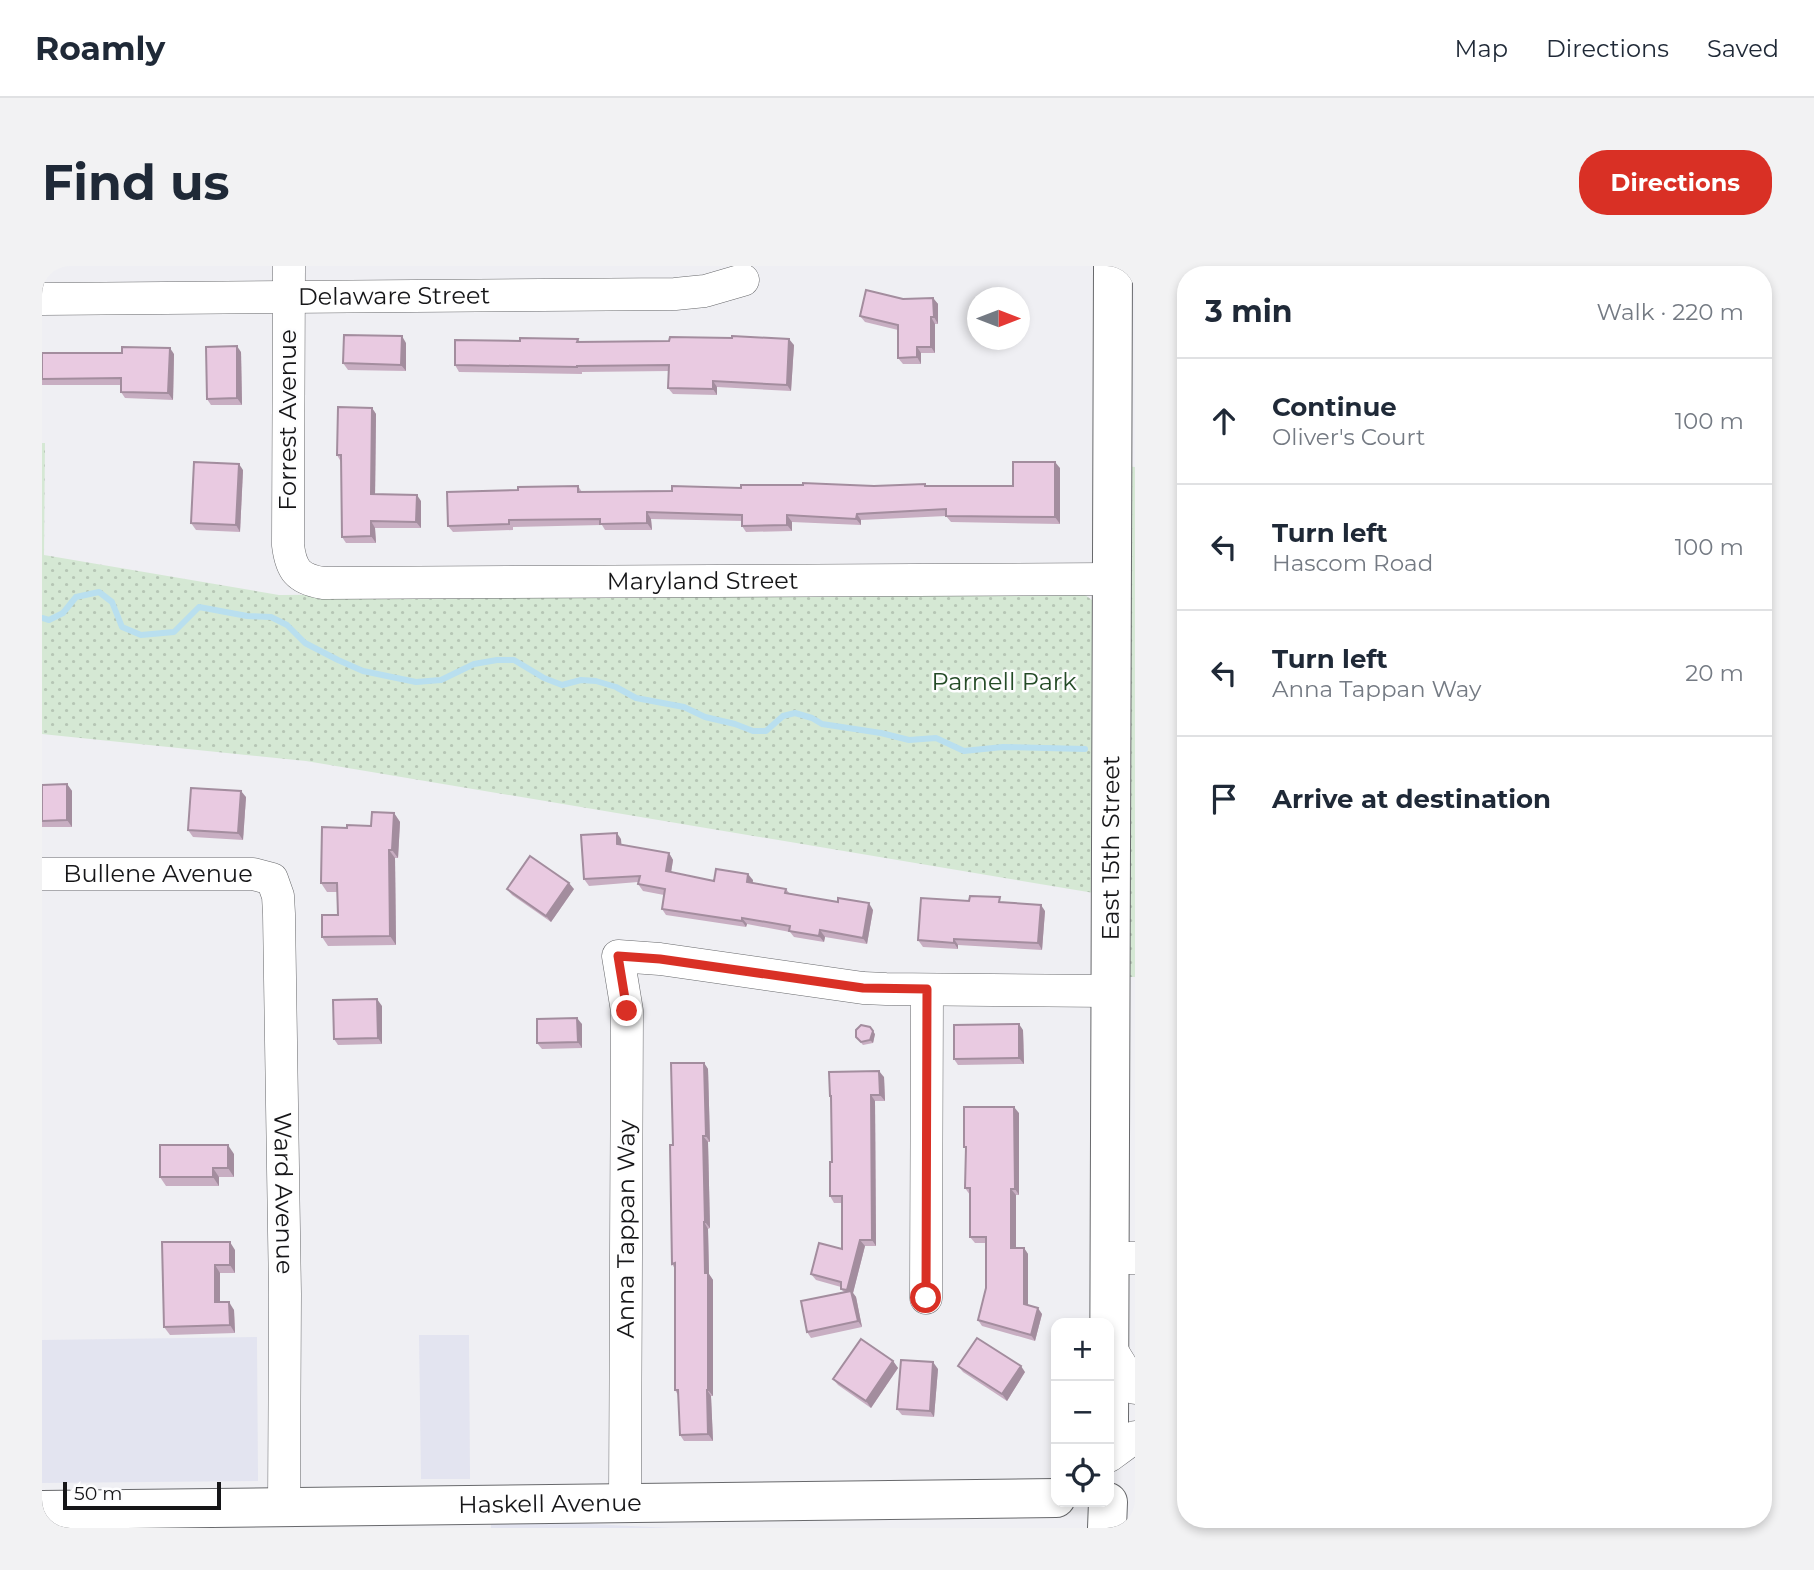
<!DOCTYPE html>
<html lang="en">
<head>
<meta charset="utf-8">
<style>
  :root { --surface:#fff; --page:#f2f2f3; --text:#1f2937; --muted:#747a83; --line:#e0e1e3; --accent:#d93025 }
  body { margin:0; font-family:Montserrat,sans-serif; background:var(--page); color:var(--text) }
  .controls { position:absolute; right:21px; bottom:21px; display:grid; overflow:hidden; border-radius:14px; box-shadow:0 4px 10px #0003 }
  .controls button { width:63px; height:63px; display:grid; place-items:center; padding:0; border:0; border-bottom:2px solid var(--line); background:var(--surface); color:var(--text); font:35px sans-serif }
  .compass { position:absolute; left:925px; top:21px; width:63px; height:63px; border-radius:50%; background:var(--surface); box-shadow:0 4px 10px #0003; rotate:90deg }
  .scale { position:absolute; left:21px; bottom:18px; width:158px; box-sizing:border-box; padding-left:7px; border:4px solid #161618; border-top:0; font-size:19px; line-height:24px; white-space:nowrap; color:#161618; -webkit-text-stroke:5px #fdfdfe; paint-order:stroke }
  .stop { position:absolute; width:21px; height:21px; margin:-16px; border:5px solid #d93025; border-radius:50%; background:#fff }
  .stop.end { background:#d93025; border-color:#fff; box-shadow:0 2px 7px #0008 }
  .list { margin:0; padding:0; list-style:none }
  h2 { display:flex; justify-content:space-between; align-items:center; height:91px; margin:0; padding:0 28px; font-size:30px }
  h2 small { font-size:23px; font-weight:400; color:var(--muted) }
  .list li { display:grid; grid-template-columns:46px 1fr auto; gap:21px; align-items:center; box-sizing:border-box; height:126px; padding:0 28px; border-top:2px solid var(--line) }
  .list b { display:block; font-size:26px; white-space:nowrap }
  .list p { margin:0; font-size:23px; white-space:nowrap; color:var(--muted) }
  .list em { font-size:23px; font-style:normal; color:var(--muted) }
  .icon { flex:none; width:38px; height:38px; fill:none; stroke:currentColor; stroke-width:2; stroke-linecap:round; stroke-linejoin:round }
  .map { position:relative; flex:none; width:1093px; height:1262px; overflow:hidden; border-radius:28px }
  header { display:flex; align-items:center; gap:42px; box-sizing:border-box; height:98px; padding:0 35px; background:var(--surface); border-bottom:2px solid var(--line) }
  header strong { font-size:33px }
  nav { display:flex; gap:38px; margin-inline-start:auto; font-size:24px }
  .intro { display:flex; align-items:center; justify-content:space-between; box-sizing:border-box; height:168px; padding:0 42px }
  h1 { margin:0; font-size:49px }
  .button { padding:18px 32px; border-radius:28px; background:var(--accent); color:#fff; font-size:24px; font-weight:700 }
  main { display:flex; gap:42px; padding:0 42px }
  aside { flex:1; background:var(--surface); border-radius:28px; box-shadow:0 4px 10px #0003 }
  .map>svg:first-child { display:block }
</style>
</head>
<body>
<header>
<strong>Roamly</strong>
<nav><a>Map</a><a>Directions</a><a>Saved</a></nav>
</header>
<div class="intro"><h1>Find us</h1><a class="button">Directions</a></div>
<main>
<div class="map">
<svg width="1093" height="1262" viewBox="0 0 1093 1262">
  <defs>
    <pattern id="park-dots" width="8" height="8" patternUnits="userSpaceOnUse" patternTransform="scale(1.75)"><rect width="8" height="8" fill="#d5e8d4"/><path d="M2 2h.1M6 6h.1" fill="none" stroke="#b6c6b5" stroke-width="1.8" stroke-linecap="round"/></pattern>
  </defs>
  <rect width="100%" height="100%" fill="#efeff3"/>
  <!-- built -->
  <g fill="#e3e4f0">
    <path d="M377,1069h50l1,144h-49z"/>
    <path d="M215,1071l1,144 -216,2v-143z"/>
    <path d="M449,1253l180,9h-180z"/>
  </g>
  <!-- park -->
  <path fill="url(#park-dots)" d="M0,177h3l-1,112 235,40 786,-6c11,2 19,4 28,12l33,-135 9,1v510h-11v-79l-818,-137 -264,-27z"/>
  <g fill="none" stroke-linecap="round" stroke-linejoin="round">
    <!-- stream -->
    <path stroke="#b9dfef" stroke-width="6" d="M0,352l7,2 14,-7 13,-16 23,-5 13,10 10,25 19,8 33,-3 25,-25 48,9 24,1 16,8 18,18 33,17 25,11 53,11 25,-2 33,-16 23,-4h17l30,18 18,7 19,-5 15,1 20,6 20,11 48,9 21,10 30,7 18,7h13l17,-15 12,-3 17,5 10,6 59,9 28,7 27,-2 28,13 39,-4 82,2"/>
    <!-- minor casing -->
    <g stroke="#68696c" stroke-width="33">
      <g id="minor">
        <path id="s1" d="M247,0l-1,279c3,25 10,34 35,38l788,-4"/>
        <path id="s2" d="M0,33l633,-5 30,-3 38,-11"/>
        <path id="s3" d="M0,608h211l19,5 6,17 1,18 6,380 -1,214"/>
        <path d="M1067,992h26"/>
        <path d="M884,1032l1,-308"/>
        <path d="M1067,1080l26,42"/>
        <path d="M1067,1190l26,-19"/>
        <path id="s4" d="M583,1238l2,-493 -9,-55 42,3 203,29 23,1 223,2"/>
      </g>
    </g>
    <!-- major casing -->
    <g stroke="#68696c" stroke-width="40">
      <g id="major">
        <path id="s5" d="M1067,1163l4,-1163"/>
        <path id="s6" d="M0,1244l1014,-12"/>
        <path d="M1065,1262l1,-26"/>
      </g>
    </g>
    <!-- minor -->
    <use href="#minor" stroke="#fff" stroke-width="32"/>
    <!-- major -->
    <use href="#major" stroke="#fff" stroke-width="38"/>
  </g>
  <!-- wall -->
  <g fill="#c8aec2">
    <path d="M891,32l5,6v20h-3v29h-14v11h-18l-5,-6v-28l-33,-8 -5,-6 43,-17z"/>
    <path d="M536,73l2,3 214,3 -3,46 -74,-4v8l-44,-1 -5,-6 1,-17 -87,1v2l-123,-2 -4,-7 65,-24z"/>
    <path d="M364,77v28l-58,-1 -5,-7z"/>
    <path d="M199,86l1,53h-31l-4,-6z"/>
    <path d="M0,87l132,1 -1,46 -48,-2 -4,-6v-7h-79z"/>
    <path d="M330,142l4,6 -1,80 46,7v27h-46l1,15h-30l-4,-6 -1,-75 -4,-7z"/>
    <path d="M1018,202v56l-109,-2 -5,-6 -85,4v5l-69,-3v9l-46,1 -4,-6v-5l-91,-2 1,11h-47l-3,-5 -89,2v3l-60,2 -5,-6 70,-36 60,-4 4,6 292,-6 51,-2 2,2h86z"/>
    <path d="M201,204l-3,62 -44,-2 -5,-7z"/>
    <path d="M25,518l5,7v36h-30v-42z"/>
    <path d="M204,531l-3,43 -50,-3 -5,-7z"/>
    <path d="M352,547l6,9 -2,36h-3l1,87 -68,1 -6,-9 16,-22 -1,-23h-10l-6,-9 26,-55 24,-2z"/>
    <path d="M579,573v6l48,8 4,7 -2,13 43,8 39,-1 -1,3 34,6 4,5 83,16 -6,34 -42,-7 -1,5 -30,-5 -4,-5 -43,-8 -1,3 -80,-12 -4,-6 2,-14 -21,-4 -5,-7v-2l-49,4 -5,-7z"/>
    <path d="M465,623h67l-23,33 -39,-27z"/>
    <path d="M927,635l34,1 42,9 -3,39 -84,-5v4l-35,-2 -5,-7z"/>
    <path d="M340,740v38l-44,1 -4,-6z"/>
    <path d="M540,758v24l-40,1 -5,-6z"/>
    <path d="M981,764l1,34 -66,1 -4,-6z"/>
    <path d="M833,768l-2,9 -10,2 -7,-8z"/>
    <path d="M662,797l4,6 2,73h-2l2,86 -2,1 1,45 4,6v116h-2l2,45h-29l-4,-6 -2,-40 -3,-5v-121l-3,-5 1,-119z"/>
    <path d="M842,811l1,24h-10l1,145h-11l-12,47 3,4 6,30 -51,11 -4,-6 37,-40 -3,-3v-2l-25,-7 -5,-6 31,-25v-46h-8l-4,-7 2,-34v-64l-2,-2z"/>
    <path d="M977,847v82h-3v53h8l4,6v52l14,8 -7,27 -53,-15 -4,-6 8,-32v-45h-11l-5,-6v-42l-5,-7 1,-39 -2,-2z"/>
    <path d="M192,888v23h-15v9h-53l-6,-9z"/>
    <path d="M120,976l73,8v23h-15v29l14,8 1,23 -65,2 -6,-8z"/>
    <path d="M851,1095l5,7 -27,40 -33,-23 -5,-6z"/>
    <path d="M916,1100l67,6 -18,29 -44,-29z"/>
    <path d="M896,1103l-4,48 -32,-2 -5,-6z"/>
  </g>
  <!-- shaded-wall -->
  <g fill="#a38d9e">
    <path d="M891,32l5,6v20l-4,-7z"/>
    <path d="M889,51l4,7v29l-4,-6z"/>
    <path d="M360,70l4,7v28l-5,-6z"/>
    <path d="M747,73l5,6 -3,46 -4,-6z"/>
    <path d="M195,80l4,6 1,53 -5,-7z"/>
    <path d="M875,81l4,6v11l-4,-7z"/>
    <path d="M128,82l4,6 -1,46 -5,-7z"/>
    <path d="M671,115l4,6v8l-4,-6z"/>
    <path d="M330,142l4,6 -1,86 -4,-6z"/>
    <path d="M1013,196l5,6v56l-5,-7z"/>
    <path d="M197,198l4,6 -3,62 -4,-7z"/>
    <path d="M375,229l4,6v27l-5,-6z"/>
    <path d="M605,246l4,7 1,11 -5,-7z"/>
    <path d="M815,248l4,6v5l-5,-6z"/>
    <path d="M745,249l5,7v9l-5,-6z"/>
    <path d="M329,255l4,7 1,15 -5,-7z"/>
    <path d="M25,518l5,7v36l-5,-7z"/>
    <path d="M199,525l5,6 -3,43 -5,-7z"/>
    <path d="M352,547l6,9 -2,36 -6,-8z"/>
    <path d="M575,567l4,6 1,12 -5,-7z"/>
    <path d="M347,584l6,8 1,87 -6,-9z"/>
    <path d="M627,587l4,7 -3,18 -4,-7z"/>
    <path d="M706,608l5,6 -1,9 -5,-7z"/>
    <path d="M527,617l5,6 -23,33 -5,-6z"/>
    <path d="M827,637l4,7 -6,34 -4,-6z"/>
    <path d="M999,639l4,6 -3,39 -4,-7z"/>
    <path d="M700,652l5,6 -1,3 -4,-6z"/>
    <path d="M778,664l5,7 -1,5 -5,-6z"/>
    <path d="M912,673l4,6v4l-4,-6z"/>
    <path d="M335,733l5,7v38l-4,-6z"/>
    <path d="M535,752l5,6v24l-4,-6z"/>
    <path d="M977,758l4,6 1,34 -5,-6z"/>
    <path d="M831,765l2,3 -2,9 -3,-3z"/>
    <path d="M662,797l4,6 2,73 -4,-6z"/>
    <path d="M837,805l5,6 1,24 -5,-6z"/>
    <path d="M829,829l4,6 1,145 -4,-6z"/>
    <path d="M972,841l5,6v82l-4,-6z"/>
    <path d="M661,870l5,6 2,86 -5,-6z"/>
    <path d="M186,879l6,9v23l-6,-9z"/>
    <path d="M171,902l6,9v9l-6,-9z"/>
    <path d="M969,923l5,6v59l-5,-6z"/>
    <path d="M662,956l4,7 1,45 4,6v116l-5,-6z"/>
    <path d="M818,974l5,6 -12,47 3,4 6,30 -4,-6 -6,-25 -5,-6z"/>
    <path d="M188,976l5,8v23l-5,-8z"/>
    <path d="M982,982l4,6v57l-4,-7z"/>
    <path d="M173,999l5,8v37l-5,-8z"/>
    <path d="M187,1036l5,8 1,23 -5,-8z"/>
    <path d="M996,1042l4,6 -7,27 -4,-6z"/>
    <path d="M851,1095l5,7 -27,40 -5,-7z"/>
    <path d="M891,1096l5,7 -4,48 -4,-6z"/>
    <path d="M979,1100l4,6 -18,29 -5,-7z"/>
    <path d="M665,1124l4,6 2,45 -5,-7z"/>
  </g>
  <!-- building -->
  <g fill="#e9cae1" stroke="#a38d9e" stroke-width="2">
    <path d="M824,24l37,9 30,-1 1,19h-3v30h-14v10l-19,1v-33l-38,-9z"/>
    <path d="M302,69l58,1 -1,29 -58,-2z"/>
    <path d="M690,70l57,3 -2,46 -74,-4v8l-45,-1 1,-23 -92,1v1l-122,-2v-25l65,1v-3l58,1 -1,3 92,-1 1,-4 62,1z"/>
    <path d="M195,80v52l-30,1 -1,-52z"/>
    <path d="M80,81l48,1 -2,45 -47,-1v-14l-79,1v-26h80z"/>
    <path d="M296,141l34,1 -1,86 46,1 -1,27 -45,-1v15l-29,1 -1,-82h-4z"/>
    <path d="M152,196l45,2 -3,61 -45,-2z"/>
    <path d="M971,196h42v55l-109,-1v-7l-89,5 -1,5 -69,-4v10l-45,1v-11l-95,-3v11l-47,1v-5l-91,1v4l-61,2 -1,-34 71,-2v-3l60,-1v6l94,-1v-5l69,2v-3h62v-2l71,3 51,-2v2h88z"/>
    <path d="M25,518v36l-25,1v-36z"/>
    <path d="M149,522l50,3 -3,42 -50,-3z"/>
    <path d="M330,546l22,1 -2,37h-3l1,86 -68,1v-22h16l-1,-32h-16l1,-56 25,1v-3l24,1z"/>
    <path d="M575,567v11l52,9 -3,18 48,10 2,-12 32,5 -1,8 39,7 -1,4 53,9v-4l31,5 -6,35 -43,-8 -1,6 -30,-5 1,-5 -48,-8v3l-80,-12 3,-20 -27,-5 2,-8 -56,3 -3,-44z"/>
    <path d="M488,590l39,27 -23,33 -39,-27z"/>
    <path d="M928,630l30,1 -1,5 42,3 -3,38 -84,-4v4l-36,-3 3,-42 48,3z"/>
    <path d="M335,733l1,39 -44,1 -1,-39z"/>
    <path d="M535,752l1,24 -41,1v-24z"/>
    <path d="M977,758v34l-65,1v-34z"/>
    <path d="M819,759l9,2 3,4 -3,9 -9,2 -5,-5v-7z"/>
    <path d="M629,797h33l2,73h-3l2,86h-1l1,51h3v117h-1l1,44 -28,1 -2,-45h-3v-127l-3,1 -2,-119h3z"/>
    <path d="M837,805l1,24h-9l1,145h-12l-13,50 -6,-1v-7l-30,-8 8,-31 23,6v-53h-12v-34h2l-1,-66h-1l-1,-24z"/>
    <path d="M922,841h50l1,82h-4v59h13v56l14,4 -7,27 -53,-15 8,-32v-51h-16v-49h-5l1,-41h-2z"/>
    <path d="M118,879h68v23h-15v9h-53z"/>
    <path d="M120,976h68v23h-15v37h14l1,23 -66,2z"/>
    <path d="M809,1025l7,30 -51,11 -6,-31z"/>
    <path d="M935,1072l44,28 -19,28 -44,-28z"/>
    <path d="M819,1073l32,22 -27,40 -33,-22z"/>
    <path d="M859,1094l32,2 -3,49 -33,-2z"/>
  </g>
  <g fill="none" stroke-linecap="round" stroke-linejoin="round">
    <!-- route -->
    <path stroke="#d93025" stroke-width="9" d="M585,745l-9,-55 42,3 203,29 64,1 -1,309"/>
  </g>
  <g text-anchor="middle" stroke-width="5" stroke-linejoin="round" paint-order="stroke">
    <!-- street labels -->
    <g font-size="24" fill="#161618" stroke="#fdfdfe">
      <text dy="8" stroke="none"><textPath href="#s2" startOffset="352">Delaware Street</textPath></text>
      <text transform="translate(246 154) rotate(-90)" y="8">Forrest Avenue</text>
      <text dy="8" stroke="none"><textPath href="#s1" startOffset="716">Maryland Street</textPath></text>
      <text dy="8" stroke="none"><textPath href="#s5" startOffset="581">East 15th Street</textPath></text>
      <text dy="8" stroke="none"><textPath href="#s3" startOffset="116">Bullene Avenue</textPath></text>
      <text dy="8" stroke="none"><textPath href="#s3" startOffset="546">Ward Avenue</textPath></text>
      <text dy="8" stroke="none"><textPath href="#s4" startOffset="275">Anna Tappan Way</textPath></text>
      <text dy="8" stroke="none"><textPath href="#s6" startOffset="508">Haskell Avenue</textPath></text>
    </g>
    <!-- park labels -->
    <g font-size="24" fill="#244b26" stroke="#fdfdfe">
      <text x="962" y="424">Parnell Park</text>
    </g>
  </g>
</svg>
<div class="controls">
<button>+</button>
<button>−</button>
<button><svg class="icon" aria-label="locate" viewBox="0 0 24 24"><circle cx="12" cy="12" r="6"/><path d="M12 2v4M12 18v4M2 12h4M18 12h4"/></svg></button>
</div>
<svg class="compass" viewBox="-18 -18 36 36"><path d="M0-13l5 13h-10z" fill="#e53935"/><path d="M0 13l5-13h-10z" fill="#747a83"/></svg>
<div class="scale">50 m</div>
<div class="stop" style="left:884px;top:1032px"></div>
<div class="stop end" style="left:585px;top:745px"></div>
</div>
<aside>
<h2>3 min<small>Walk · 220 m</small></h2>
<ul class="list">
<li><svg class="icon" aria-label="ahead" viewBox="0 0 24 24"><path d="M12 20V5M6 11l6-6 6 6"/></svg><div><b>Continue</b><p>Oliver's Court</p></div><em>100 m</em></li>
<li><svg class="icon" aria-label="left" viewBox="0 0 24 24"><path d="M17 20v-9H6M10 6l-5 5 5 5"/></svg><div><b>Turn left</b><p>Hascom Road</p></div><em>100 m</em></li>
<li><svg class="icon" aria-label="left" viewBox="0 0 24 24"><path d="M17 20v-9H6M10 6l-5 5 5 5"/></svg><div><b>Turn left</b><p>Anna Tappan Way</p></div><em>20 m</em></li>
<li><svg class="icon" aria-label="arrive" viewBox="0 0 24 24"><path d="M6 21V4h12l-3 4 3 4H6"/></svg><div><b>Arrive at destination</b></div></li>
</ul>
</aside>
</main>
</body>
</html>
